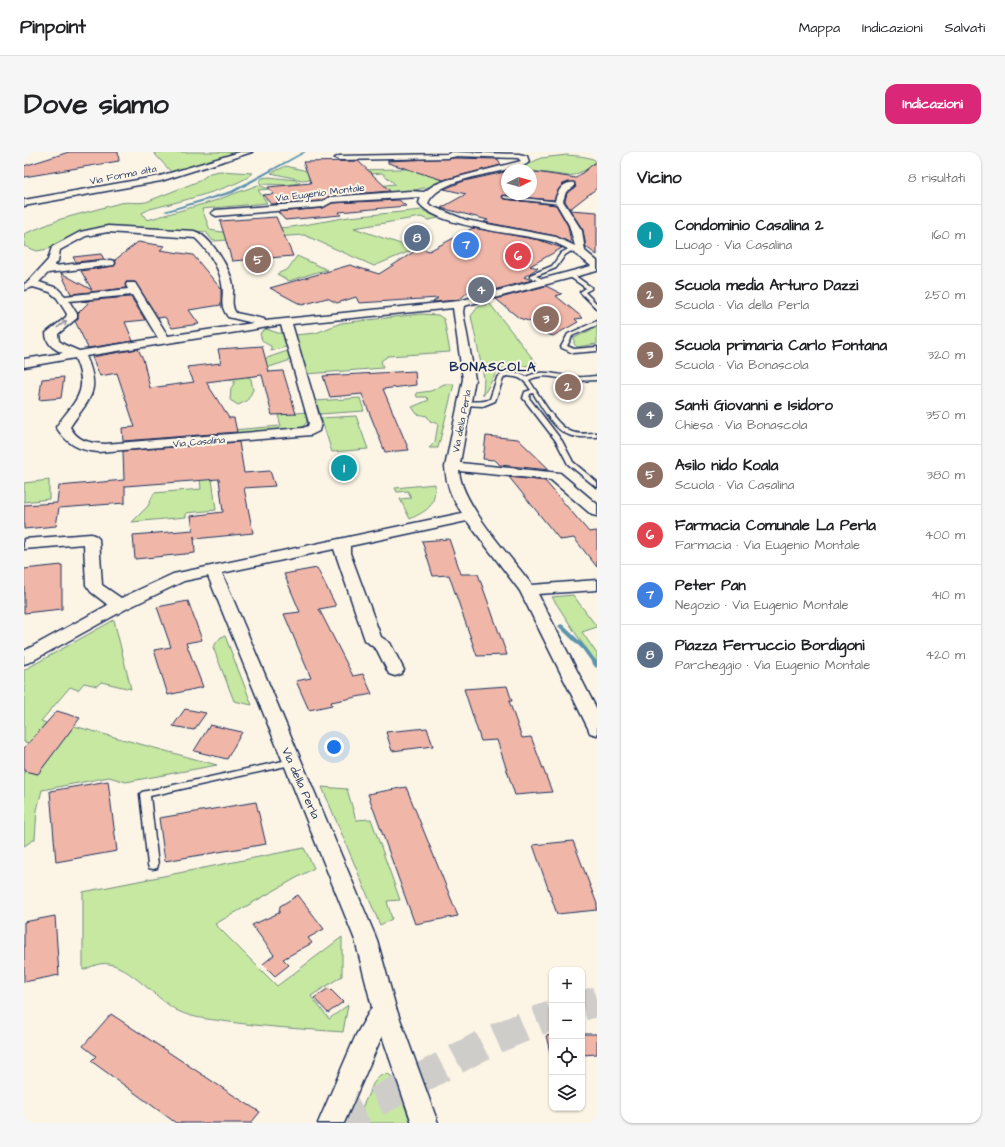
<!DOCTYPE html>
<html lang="it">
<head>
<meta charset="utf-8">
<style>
  :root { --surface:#fff; --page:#f6f6f6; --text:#202124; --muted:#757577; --line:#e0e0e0; --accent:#db2777 }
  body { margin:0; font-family:"Architects Daughter",sans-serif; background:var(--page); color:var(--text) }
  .controls { position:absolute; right:12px; bottom:12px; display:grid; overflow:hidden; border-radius:8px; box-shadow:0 1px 3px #0004 }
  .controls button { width:36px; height:36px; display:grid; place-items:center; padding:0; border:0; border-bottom:1px solid var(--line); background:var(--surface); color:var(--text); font:20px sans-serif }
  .compass { position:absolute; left:477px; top:12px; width:36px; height:36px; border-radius:50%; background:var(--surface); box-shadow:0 1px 3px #0004; rotate:85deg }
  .you { position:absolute; left:310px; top:595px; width:14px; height:14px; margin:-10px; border:3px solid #fff; border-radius:50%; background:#1a73e8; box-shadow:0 0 0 6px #1a73e833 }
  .badge { display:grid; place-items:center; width:26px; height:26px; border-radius:50%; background:var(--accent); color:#fff; font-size:13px; font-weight:700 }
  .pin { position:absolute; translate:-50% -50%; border:2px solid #fff; box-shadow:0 1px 4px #0006 }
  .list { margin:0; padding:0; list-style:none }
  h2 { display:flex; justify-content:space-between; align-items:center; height:52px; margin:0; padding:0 16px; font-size:17px }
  h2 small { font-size:13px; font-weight:400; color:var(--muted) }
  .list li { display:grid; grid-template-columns:26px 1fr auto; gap:12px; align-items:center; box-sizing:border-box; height:60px; padding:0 16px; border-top:1px solid var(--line) }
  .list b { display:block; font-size:15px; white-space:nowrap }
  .list p { margin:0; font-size:13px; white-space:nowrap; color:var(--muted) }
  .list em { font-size:13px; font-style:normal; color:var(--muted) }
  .icon { flex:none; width:22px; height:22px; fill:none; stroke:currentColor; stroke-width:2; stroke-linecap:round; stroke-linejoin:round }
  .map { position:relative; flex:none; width:573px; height:971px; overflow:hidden; border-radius:12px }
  header { display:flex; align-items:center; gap:24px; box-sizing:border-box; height:56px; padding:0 20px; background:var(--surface); border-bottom:1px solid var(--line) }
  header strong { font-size:19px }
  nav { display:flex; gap:22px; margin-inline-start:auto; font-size:14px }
  .intro { display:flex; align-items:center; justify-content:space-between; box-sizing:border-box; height:96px; padding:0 24px }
  h1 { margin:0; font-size:28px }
  .button { padding:10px 18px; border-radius:12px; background:var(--accent); color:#fff; font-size:14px; font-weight:700 }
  main { display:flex; gap:24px; padding:0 24px }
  aside { flex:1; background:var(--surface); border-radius:12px; box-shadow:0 1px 3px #0004 }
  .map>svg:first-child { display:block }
</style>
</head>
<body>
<header>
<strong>Pinpoint</strong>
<nav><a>Mappa</a><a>Indicazioni</a><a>Salvati</a></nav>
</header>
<div class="intro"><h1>Dove siamo</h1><a class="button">Indicazioni</a></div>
<main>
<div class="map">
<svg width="573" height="971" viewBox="0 0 573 971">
  <rect width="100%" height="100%" fill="#fcf5e5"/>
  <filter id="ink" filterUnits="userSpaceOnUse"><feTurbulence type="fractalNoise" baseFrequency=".025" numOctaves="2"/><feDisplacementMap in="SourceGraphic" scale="8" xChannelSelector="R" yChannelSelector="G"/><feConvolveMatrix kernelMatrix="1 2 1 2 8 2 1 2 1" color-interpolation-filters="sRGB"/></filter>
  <g filter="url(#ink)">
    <!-- green -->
    <g fill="#c7e8a1" stroke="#718c80">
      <path d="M129,0h92l-73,21z"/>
      <path d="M543,3c10,1 21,1 30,6l-1,12 -13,-2 -9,4 -6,1 -50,-7 23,-11z"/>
      <path d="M262,14l21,5 188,-4 -59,11 6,2 -13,7 -19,4 -20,1 -12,-6 17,-2 -13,-11 -80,7 -31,-7z"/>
      <path d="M196,19l33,2c-12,14 -83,31 -103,36l-8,4 5,7 67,-19 44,-16 11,4 -11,1 9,13 -65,6 8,21 11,2 71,-5 57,-10 73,-7 17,8 -11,2 -7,-3 -67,11 61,21 -41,17 -70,-31 -91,6 -7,-9 -74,-5h-26l-21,4 -37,18 -11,2 -13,-5v-12l37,-15 59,-16c9,-2 16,1 26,-1l53,-21 11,-8z"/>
      <path d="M245,25l27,3 4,3 -13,2 -26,-1 -2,-2 3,-4z"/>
      <path d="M273,104l31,14 -11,2 -28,9 -12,-7 11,-5z"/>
      <path d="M466,152l47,60 -39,6 -15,26 1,-18 -13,-62 7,-9z"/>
      <path d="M396,162l18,1 6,4 6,33 -62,4 -7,5 2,7 -77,6 -3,-13 -9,-2 -34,11 -19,3 10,6 2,11 -6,11 -9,4 -8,-5 1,-12 4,-6 -7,-4 39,-20 32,-11 -2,-7 -11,7 -15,4v-5c-7,-3 -10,-5 -11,-13l6,-4 12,4 17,2 21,-2 25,-10z"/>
      <path d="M573,175v17l-20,3 -3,-3v-6z"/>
      <path d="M420,232h10l-16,64h-9l6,-6 3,-18 -8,-3 -3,-5 -10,-2 -5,-7 17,-7 -3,-3h-9l-1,-4 15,-2z"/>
      <path d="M336,246l4,13 -44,3 -4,-13z"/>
      <path d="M282,260l1,10 -5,5 -70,7v-4l49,-4 -3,-11z"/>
      <path d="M332,264l12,33 -36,3 -11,-34z"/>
      <path d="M184,296l8,62 -30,3v4l-54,5 16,-16 6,-13 47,-4 -4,-40z"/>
      <path d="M25,328v19l-25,3v-19z"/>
      <path d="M411,332c0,22 -5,25 -25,35l-10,-20 11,-1 -3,-7 -11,1 -2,-4z"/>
      <path d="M549,443l24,32 -15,5 15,22v12l-45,-69z"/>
      <path d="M90,468l17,69 -30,-7 -4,4 -13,-3 -6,7 -8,-3 -29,34 5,2 -8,10 -4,11 -10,-2v-72z"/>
      <path d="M201,484l27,69 -18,-4 -21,-54 8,-10z"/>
      <path d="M50,574l143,39 -91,17 -17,-5 -67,13 -5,20 -2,29 -11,7v-75l14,3z"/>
      <path d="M298,635l25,2 9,31 15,-1 29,81 -13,1 5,18 -12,6z"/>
      <path d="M280,696l10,20 -99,56 62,62 65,-49v39l-31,20 18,23 19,-14 -5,27c-40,-3 -80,-5 -121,-11 -14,-2 -30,-3 -44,-10 -19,-10 -50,-45 -69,-47 -10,-2 -18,3 -26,6v-78z"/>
      <path d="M364,922l6,4 17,45h-56l18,-39 7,-9z"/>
    </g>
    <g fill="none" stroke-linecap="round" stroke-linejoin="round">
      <!-- stream -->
      <g fill="#5b93ae" fill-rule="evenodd">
        <path d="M279,0h3l-73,41 -66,19 -3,-1 67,-20z"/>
        <path d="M537,472l2,1 23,22 11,15v6l-2,-1 -13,-18 -23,-22 -1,-1z"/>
      </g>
    </g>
    <!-- building -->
    <g fill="#f0b7a9" stroke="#1b2f5e">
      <path d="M45,0h49l1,9 -95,16v-11z"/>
      <path d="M429,6l45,1 3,6 -58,15 -55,-17v-2z"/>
      <path d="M334,9l32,30 -60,5 -9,5 -50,3 -8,-9 11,-1 -6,-7 43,-4 -8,-21z"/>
      <path d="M573,9v27l-27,21 -5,-8 2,-8 9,-6 -2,-5 -11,2 -5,6 -4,10 -52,-4 2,3 52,6 12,21 3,17 -15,-7 -72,-14 4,-2 -47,-12 25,-14 -22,-5 20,-8 41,-9 2,3v19h24v-19l4,-3 41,6z"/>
      <path d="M375,48l7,6 -67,6 2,3 -56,5 -7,-8 45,-4 9,-5z"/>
      <path d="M546,58l27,2v43l-11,-8 -3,-17z"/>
      <path d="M252,65l17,39 -61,5 -12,-40z"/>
      <path d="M449,76l66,12 23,8 -32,18 8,2 -14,9 8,3 -50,13 -11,-4 -12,11 -26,2 5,-4 -79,5 -3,-6 -19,6 -10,-5 -25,7 -32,-17 80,-23 29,9 41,-26 9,3z"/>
      <path d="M114,90l27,4 -5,4 33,5 28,34v16l-32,5 10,14 -27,4 -7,-11 -7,1 -23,-36h-9v6l-55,6 -10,-21 31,17 -11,-19 33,-5 2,-2 -1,-4z"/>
      <path d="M77,102l3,5 -28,3 -3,-5z"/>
      <path d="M522,134l16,8 -6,2 27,22 -8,1 3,3 -25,14 -19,-6 7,-5 -22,-7 -23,-19z"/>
      <path d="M107,145l14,23 -20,2 8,19 -45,7 -13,-27 3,-3v-5l11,-11 -8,-1z"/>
      <path d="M238,194l7,26 14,-1 13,43 -24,1 -10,-40 -56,7 23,36h5l3,14 -114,9 -1,-13 13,-1 -18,-54 -17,3 -8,-19 46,-8 5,10 7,29 44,-6 -7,-15 34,-4 -3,-14z"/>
      <path d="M391,219l1,14 -33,4 26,61 -24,2 -23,-58 -32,3 -7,-21z"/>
      <path d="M40,225l-3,21 -22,2 3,-21z"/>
      <path d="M462,284l32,3 32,31 -50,-5 -5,-5 -12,-1z"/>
      <path d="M215,290l5,31 26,-2 5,15 -31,2 9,45 -59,6v-3l1,17 -60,6 -2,-24 60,-5 -2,-14 32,-4 -4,-33 -94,7v17l-66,5 -3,18 -32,3v-24l33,-2 2,-17 65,-6 -1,-29z"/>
      <path d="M485,325l36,4 44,51 8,-1v36l-23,-29 -14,2z"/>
      <path d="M425,387l12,35h17l29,81 -30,1 -28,-81 -16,1 -11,-35z"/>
      <path d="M38,413v44l-38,4v-44z"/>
      <path d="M293,416l19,38 -17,3 34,67 10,-2 9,20 -41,8 1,3 -23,5 -13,-29 15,-3 -27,-64 16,-2 -16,-38z"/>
      <path d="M164,449l14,39 -16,3 17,44 -35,8 -14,-45 17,-3 -14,-40z"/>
      <path d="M483,534l5,15h-3l13,37 9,-1 21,55 -37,3 -18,-55 -16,1 -17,-52z"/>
      <path d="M161,557l21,4 -12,17 -21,-4z"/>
      <path d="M33,559l23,7 -42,56 -14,-3v-23z"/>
      <path d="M186,573l32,7 -15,27 -33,-8z"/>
      <path d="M403,576l6,18 -41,5 -6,-19z"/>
      <path d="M84,629l9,70 -61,11 -6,-71z"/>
      <path d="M382,635l52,129 -43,8 -47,-130z"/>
      <path d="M232,650l10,42 -101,17 -6,-43z"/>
      <path d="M549,689l24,63v6l-40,4 -24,-69z"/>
      <path d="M274,743l26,34 -16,9 4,5 -29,16 6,6 -14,11 -12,-12 11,-9 -22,-30 27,-12 1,-7z"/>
      <path d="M31,764l4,59 -35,7v-60z"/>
      <path d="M305,836l14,14 -15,11 -14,-15z"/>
      <path d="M87,862l122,81 27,17 -9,11h-75l-85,-62 5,-5 -13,-10z"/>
      <path d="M558,882h15v20l-15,1z"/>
      <path d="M528,883v21h-1l-5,-20z"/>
    </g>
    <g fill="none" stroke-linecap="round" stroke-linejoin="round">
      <!-- secondary-tunnel -->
      <g stroke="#cfcdca" stroke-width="30" stroke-dasharray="30 15" stroke-linecap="butt">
        <path d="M558,854l15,-5"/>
        <path d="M313,971l155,-83 60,-25"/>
      </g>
      <!-- service casing -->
      <g stroke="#1b2f5e" stroke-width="3">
        <g id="service">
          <path d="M479,44l57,6 2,1 -2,1 -56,-6z"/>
          <path d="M548,95l4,1 -11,7 -9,13 -20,8 9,4v2h-4l-11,-5v-2l22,-9 9,-13z"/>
          <path d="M543,121h4l20,14v2l-6,3 12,12v5l-17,-17 6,-4 -19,-13z"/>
          <path d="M573,169v4l-25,11 -5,10 7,3 23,-2v4l-24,2 -11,-5 -1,-1 7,-13z"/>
          <path d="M481,220l14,1 7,4c17,-9 32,-1 49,0 7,1 15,-1 22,-1v4c-8,0 -15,1 -23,1 -15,-2 -30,-9 -45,-1 10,14 26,46 43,52 8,3 17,1 25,1v4c-9,0 -19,1 -28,-2 -15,-5 -28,-29 -36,-42l-3,1 -1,4 33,43 11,21 24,20v5l-2,-1 -27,-22 -12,-23 -33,-43 2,-6 6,-2c-8,-12 -11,-13 -25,-14l-3,3 -8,22 -12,5 -21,-1 -1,-1c8,-5 20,0 29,-5l7,-21z"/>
          <path d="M268,607l3,1 2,2 -2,2 -145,32 8,69 -1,3 -4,1 -4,-1 -1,-3 -8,-71 2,-2z"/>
        </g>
      </g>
      <!-- minor casing -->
      <g stroke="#1b2f5e" stroke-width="3">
        <g id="minor">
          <path d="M216,0h12l-91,29 -137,25v-6l136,-24z"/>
          <path d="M428,0l67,2 8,2 2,6c-5,5 -14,6 -20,7 -23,6 -71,11 -81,34l3,3 35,14 90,17 19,9 -6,-21 -14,-24c2,-9 8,-20 19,-18v4l-8,5 -3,9 19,30 3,20 12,10v10l-133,35 -1,6 12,67 -15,84 100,10 37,31v12l-5,-1 -41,-35 -92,-9c3,34 52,86 73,114l65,-5v10l-59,4 59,116v25l-7,-2 -2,-5 -68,-137 -53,-70 -117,25v7l31,84 9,6 14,27 -3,4 -6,2 -6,-2 -12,-24 -12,-10 -31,-91 -112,24 155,367 19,68 42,115h-26l-30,-87 -38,87h-26l38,-88 16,-28 -17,-67 -147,-364 -24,5 -58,28 -96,53 -6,2v-13l84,-46 -17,-13 -5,-7 -2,-41 -60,5v-10l67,-5 5,2 3,3 3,46 19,13 52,-24 289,-61c-10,-14 -16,-28 -17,-46l18,-88 -10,-71 -161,16 29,99 -2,8 -8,4 -213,17c-20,-2 -31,-8 -42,-25 19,-27 34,-34 19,-69l-51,9v-8l39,-6c-9,-4 -17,-9 -17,-20l20,-16 1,-3 -10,-16 -7,-6 -17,-5 -9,3v-6l4,-2 20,-22 4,-13 28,-15 28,-6 86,5c16,4 37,39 39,54 1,10 -3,20 3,28l28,6 1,2 194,-20 132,-35c-11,-9 -24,-19 -38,-24 -32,-9 -115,-14 -134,-39l2,-6 -89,5 -9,5 -107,9 -5,-3 5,-3 105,-8 9,-5 80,-6 14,1 10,-7 13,-5 74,-19 -3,-3 -61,-2 -9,2 -109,2 -4,-2 4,-2 109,-2zM84,80l87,6c12,11 25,30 27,46 3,16 -4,19 6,33l25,6 -85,13 -33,-53h-8l-1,2 2,4 -63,7 -8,-8 -18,-6 9,-9 66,-8 1,-2 -1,-2 -4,-1 -56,6 4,-5 2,-11 26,-14zM108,143l26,43 -79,13 -14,-6 -6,-4 -1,-7 19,-16v-4l-8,-13zM257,173l28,98 -1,3 -5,2 -198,16c-16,-1 -27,-3 -35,-17 19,-29 32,-34 16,-71z"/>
        </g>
      </g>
      <!-- service -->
      <use href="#service" fill="#fcf5e5" fill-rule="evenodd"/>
      <!-- minor -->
      <use href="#minor" fill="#fcf5e5" fill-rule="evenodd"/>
    </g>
    <!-- one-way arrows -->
    <defs><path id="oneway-shaft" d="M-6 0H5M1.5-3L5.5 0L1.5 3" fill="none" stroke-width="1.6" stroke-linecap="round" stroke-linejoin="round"/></defs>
    <use stroke="#8c92a2" href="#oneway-shaft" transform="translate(38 172) rotate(-37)"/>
  </g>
  <g text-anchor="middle" stroke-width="4" stroke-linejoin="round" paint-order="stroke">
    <!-- far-street labels -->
    <g font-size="10" fill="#1b2f5e" stroke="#fcf5e5">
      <text transform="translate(99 22) rotate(-11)" y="4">Via Forma alta</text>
      <text transform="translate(296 40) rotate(-7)" y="4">Via Eugenio Montale</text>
      <text transform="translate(437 269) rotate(-79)" y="4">Via della Perla</text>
      <text transform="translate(175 289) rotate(-5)" y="4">Via Casalina</text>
    </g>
    <!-- street labels -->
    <g font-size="12" fill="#1b2f5e" stroke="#fcf5e5">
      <text transform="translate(277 631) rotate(66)" y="4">Via della Perla</text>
    </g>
    <!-- far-district labels -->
    <g font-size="13" font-weight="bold" letter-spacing="1" fill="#1b2f5e" stroke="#fcf5e5">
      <text x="469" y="219">BONASCOLA</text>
    </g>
  </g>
</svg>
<div class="controls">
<button>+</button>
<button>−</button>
<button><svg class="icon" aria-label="locate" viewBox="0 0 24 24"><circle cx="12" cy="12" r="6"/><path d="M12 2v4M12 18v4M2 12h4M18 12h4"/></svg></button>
<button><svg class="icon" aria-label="layers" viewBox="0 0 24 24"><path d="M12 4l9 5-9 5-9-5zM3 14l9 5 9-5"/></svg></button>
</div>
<svg class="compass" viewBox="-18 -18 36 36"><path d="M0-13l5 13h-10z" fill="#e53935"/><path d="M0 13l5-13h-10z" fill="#757577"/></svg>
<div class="you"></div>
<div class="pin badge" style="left:320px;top:316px;background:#0f9aa8">1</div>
<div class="pin badge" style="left:544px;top:235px;background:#8d6e63">2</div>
<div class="pin badge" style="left:522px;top:167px;background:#8d6e63">3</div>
<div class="pin badge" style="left:457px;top:138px;background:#6b7280">4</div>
<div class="pin badge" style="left:234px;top:108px;background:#8d6e63">5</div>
<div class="pin badge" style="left:494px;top:104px;background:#e0444e">6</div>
<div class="pin badge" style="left:442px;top:93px;background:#3f7fe0">7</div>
<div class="pin badge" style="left:393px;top:86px;background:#5c6f8a">8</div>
</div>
<aside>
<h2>Vicino<small>8 risultati</small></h2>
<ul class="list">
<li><span class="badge" style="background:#0f9aa8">1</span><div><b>Condominio Casalina 2</b><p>Luogo · Via Casalina</p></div><em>160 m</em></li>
<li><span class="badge" style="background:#8d6e63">2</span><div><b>Scuola media Arturo Dazzi</b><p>Scuola · Via della Perla</p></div><em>250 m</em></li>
<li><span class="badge" style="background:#8d6e63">3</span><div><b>Scuola primaria Carlo Fontana</b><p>Scuola · Via Bonascola</p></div><em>320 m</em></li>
<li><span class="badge" style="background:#6b7280">4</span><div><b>Santi Giovanni e Isidoro</b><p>Chiesa · Via Bonascola</p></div><em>350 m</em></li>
<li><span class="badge" style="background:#8d6e63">5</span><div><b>Asilo nido Koala</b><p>Scuola · Via Casalina</p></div><em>380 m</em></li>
<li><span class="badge" style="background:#e0444e">6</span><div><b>Farmacia Comunale La Perla</b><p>Farmacia · Via Eugenio Montale</p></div><em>400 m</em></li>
<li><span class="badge" style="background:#3f7fe0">7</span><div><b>Peter Pan</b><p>Negozio · Via Eugenio Montale</p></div><em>410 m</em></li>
<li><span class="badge" style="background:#5c6f8a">8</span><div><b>Piazza Ferruccio Bordigoni</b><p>Parcheggio · Via Eugenio Montale</p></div><em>420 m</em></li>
</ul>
</aside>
</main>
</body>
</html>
